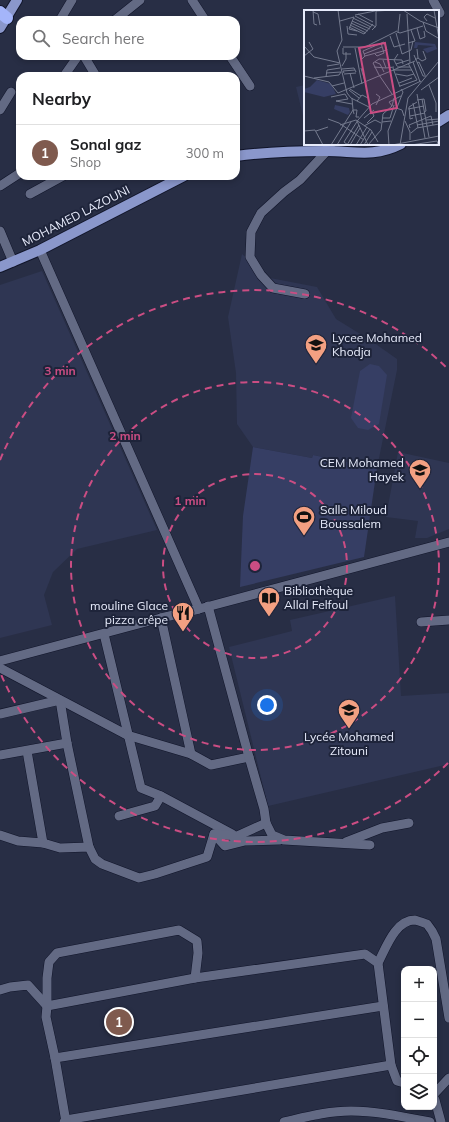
<!DOCTYPE html>
<html lang="en">
<head>
<meta charset="utf-8">
<style>
  :root { --surface:#fff; --page:#f2f2f2; --text:#202124; --muted:#757577; --line:#e0e0e0; --accent:#7f5a4e }
  body { margin:0; font-family:Mulish,sans-serif; background:var(--page); color:var(--text) }
  .controls { position:absolute; right:12px; bottom:12px; display:grid; overflow:hidden; border-radius:8px; box-shadow:0 2px 6px #0003 }
  .controls button { width:36px; height:36px; display:grid; place-items:center; padding:0; border:0; border-bottom:1px solid var(--line); background:var(--surface); color:var(--text); font:20px sans-serif }
  .you { position:absolute; left:267px; top:705px; width:14px; height:14px; margin:-10px; border:3px solid #fff; border-radius:50%; background:#1a73e8; box-shadow:0 0 0 6px #1a73e833 }
  .badge { display:grid; place-items:center; width:26px; height:26px; border-radius:50%; background:var(--accent); color:#fff; font-size:13px; font-weight:700 }
  .pin { position:absolute; translate:-50% -50%; border:2px solid #fff; box-shadow:0 1px 4px #0006 }
  .list { margin:0; padding:0; list-style:none }
  h2 { display:flex; justify-content:space-between; align-items:center; height:52px; margin:0; padding:0 16px; font-size:17px }
  h2 small { font-size:13px; font-weight:400; color:var(--muted) }
  .list li { display:grid; grid-template-columns:26px 1fr auto; gap:12px; align-items:center; box-sizing:border-box; height:56px; padding:0 16px; border-top:1px solid var(--line) }
  .list b { display:block; font-size:15px; white-space:nowrap }
  .list p { margin:0; font-size:13px; white-space:nowrap; color:var(--muted) }
  .list em { font-size:13px; font-style:normal; color:var(--muted) }
  .icon { flex:none; width:22px; height:22px; fill:none; stroke:currentColor; stroke-width:2; stroke-linecap:round; stroke-linejoin:round }
  .map { position:relative; flex:none; width:449px; height:1122px; overflow:hidden }
  .search { position:absolute; background:var(--surface); box-shadow:0 2px 6px #0003; left:16px; top:16px; width:224px; height:44px; display:flex; align-items:center; gap:10px; box-sizing:border-box; padding:0 14px; border-radius:12px; color:var(--muted); font-size:15px }
  .panel { position:absolute; background:var(--surface); box-shadow:0 2px 6px #0003; left:16px; top:72px; width:224px; height:108px; border-radius:12px }
  .map>svg:first-child { display:block }
</style>
</head>
<body>
<div class="map">
<svg width="449" height="1122" viewBox="0 0 449 1122">
  <rect width="100%" height="100%" fill="#282e45"/>
  <!-- built -->
  <g fill="#2f3653">
    <path d="M305,85v39l-9,-37z"/>
    <path d="M242,254l28,24 47,9 19,32 34,21 27,19v11l-20,98 -64,-13 -1,3 -59,-11 -16,-23 -1,-51 -8,-56z"/>
    <path d="M42,271l115,259 -80,19 -24,23 -9,23 8,30 -52,13v-353z"/>
    <path d="M398,452l51,11v66l-22,9h-12l3,-17 -32,-4z"/>
    <path d="M395,596l6,100 48,-3v71l-181,42 -39,-159 63,-16 -2,-11z"/>
  </g>
  <!-- green -->
  <g fill="#363e64">
    <path d="M370,364l9,2 8,9 -8,49 -11,6 -10,-2 -7,-10 9,-47z"/>
    <path d="M253,447l59,11 1,-3 64,13 -13,89 -124,30 3,-71z"/>
  </g>
  <g fill="none" stroke-linecap="round" stroke-linejoin="round">
    <!-- minor casing -->
    <g stroke="#11152a" stroke-width="10">
      <g id="minor">
        <path d="M192,0l13,20"/>
        <path d="M433,0l7,13"/>
        <path d="M60,20l12,-20"/>
        <path d="M115,20l25,-20"/>
        <path d="M84,56l12,20"/>
        <path d="M230,56l20,30"/>
        <path d="M64,76l14,-20"/>
        <path d="M0,110l11,-18"/>
        <path d="M0,186l20,-13"/>
        <path d="M30,194l33,-18"/>
        <path d="M0,231l13,31"/>
        <path d="M40,250l159,359"/>
        <path d="M305,294l-32,-6 -12,-13 -11,-18 1,-25 10,-19 23,-21 16,-12 27,-29 4,-7"/>
        <path d="M161,618l30,136"/>
        <path d="M421,622l28,-2"/>
        <path d="M104,634l37,154 20,8 71,38"/>
        <path d="M0,661l161,-43 38,-9 250,-67"/>
        <path d="M0,668l127,67 64,19 20,11 38,-8"/>
        <path d="M0,714l60,-14 7,43 22,104"/>
        <path d="M27,751l16,92"/>
        <path d="M0,755l67,-12"/>
        <path d="M119,816l36,-10 6,-10"/>
        <path d="M266,823l6,12 12,5 86,5"/>
        <path d="M214,834l11,12 20,-5 35,-1"/>
        <path d="M0,835l18,6 25,2 17,5 29,-1 6,12 7,5 37,14 16,-4 52,-17 7,-23 23,2 29,-13 -2,-14 -15,-52 -41,-151"/>
        <path d="M346,842l36,-14 27,-5"/>
        <path d="M378,963c8,-15 17,-43 37,-43 4,1 9,3 12,4l5,7 4,8 13,79"/>
        <path d="M0,990l10,-3 18,-2 19,21 148,-28 170,-24 13,9 13,102 -325,55 -2,2"/>
        <path d="M55,1058l328,-52"/>
        <path d="M391,1065l6,16 7,2"/>
        <path d="M434,1094l15,-16"/>
        <path d="M434,1098l1,2 6,22"/>
        <path d="M66,1122l-11,-64 -9,-41 1,-11v-28l2,-16 8,-9 122,-23 18,11 1,12 -3,25"/>
        <path d="M284,1122c22,-5 44,-11 67,-11 26,0 53,6 79,11"/>
      </g>
    </g>
    <!-- major casing -->
    <g stroke="#11152a" stroke-width="12">
      <g id="major">
        <path d="M0,28l17,-28"/>
        <path d="M438,122l11,-7"/>
        <path d="M236,156c30,-4 60,-5 90,-5 29,0 47,7 75,-7"/>
        <path d="M0,267l40,-17 144,-74"/>
      </g>
    </g>
    <!-- highway casing -->
    <g stroke="#11152a" stroke-width="14">
      <path id="highway" d="M0,12l7,6"/>
    </g>
    <!-- minor -->
    <use href="#minor" stroke="#636a84" stroke-width="9"/>
    <!-- major -->
    <use href="#major" stroke="#8a97cb" stroke-width="10"/>
    <!-- highway -->
    <use href="#highway" stroke="#a4b5fa" stroke-width="12"/>
  </g>
  <!-- distance rings -->
  <g fill="none" stroke="#cb4d83" stroke-width="2" stroke-dasharray="7 5">
    <circle cx="255" cy="566" r="92"/>
    <circle cx="255" cy="566" r="184"/>
    <path d="M448 763A276 276 0 0 1 0 672M0 460A276 276 0 0 1 448 369"/>
  </g>
  <!-- icons -->
  <defs>
    <g id="school-pin" transform="scale(1.15)"><path d="M0 17L-7.5 6A9.5 9.5 0 1 1 7.5 6Z" fill="#f3a082" stroke="#1e243a"/><path d="M0-5L7-2L0 1L-7-2ZM-4 1L0 2.5L4 1V4Q0 6-4 4Z" fill="#111"/></g>
    <g id="stadium-pin" transform="scale(1.15)"><path d="M0 17L-7.5 6A9.5 9.5 0 1 1 7.5 6Z" fill="#f3a082" stroke="#1e243a"/><path d="M0-5a6.5 5 0 1 0 0 10a6.5 5 0 1 0 0-10ZM-3.5-1.8h7v3.6h-7Z" fill="#111"/></g>
    <g id="library-pin" transform="scale(1.15)"><path d="M0 17L-7.5 6A9.5 9.5 0 1 1 7.5 6Z" fill="#f3a082" stroke="#1e243a"/><path d="M-6-4Q-3-5.5-.7-3.5V5Q-3 3-6 4ZM6-4Q3-5.5 .7-3.5V5Q3 3 6 4Z" fill="#111"/></g>
    <g id="restaurant-pin" transform="scale(1.15)"><path d="M0 17L-7.5 6A9.5 9.5 0 1 1 7.5 6Z" fill="#f3a082" stroke="#1e243a"/><path d="M-5-6h1v4h1v-4h1v4h1v-4h1v5L-1.5 .5V6h-2V.5L-5-1ZM5-6V6H3V1.5H1.5Q1.5-4 5-6Z" fill="#111"/></g>
  </defs>
  <g fill-rule="evenodd">
    <use href="#school-pin" x="316" y="345"/>
    <use href="#school-pin" x="420" y="470"/>
    <use href="#stadium-pin" x="304" y="517"/>
    <use href="#library-pin" x="269" y="598"/>
    <use href="#restaurant-pin" x="183" y="613"/>
    <use href="#school-pin" x="349" y="710"/>
  </g>
  <g text-anchor="middle" stroke-width="4" stroke-linejoin="round" paint-order="stroke">
    <!-- street labels -->
    <g font-size="12" fill="#e7ebfb" stroke="#1e243a">
      <text transform="translate(76 216) rotate(-27)" y="4">MOHAMED LAZOUNI</text>
    </g>
    <!-- poi labels -->
    <g font-size="12" fill="#e7ebfb" stroke="#1e243a" text-anchor="start">
      <text x="332" y="342">Lycee Mohamed<tspan x="332" dy="14">Khodja</tspan></text>
      <text x="404" y="467" text-anchor="end">CEM Mohamed<tspan x="404" dy="14">Hayek</tspan></text>
      <text x="320" y="514">Salle Miloud<tspan x="320" dy="14">Boussalem</tspan></text>
      <text x="284" y="595">Bibliothèque<tspan x="284" dy="14">Allal Felfoul</tspan></text>
      <text x="168" y="610" text-anchor="end">mouline Glace<tspan x="168" dy="14">pizza crêpe</tspan></text>
      <text x="349" y="741" text-anchor="middle">Lycée Mohamed<tspan x="349" dy="14">Zitouni</tspan></text>
    </g>
  </g>
  <!-- overview -->
  <g transform="translate(304 10)">
    <rect width="135" height="135" fill="#282e45"/>
    <path d="M111,32l20,2 2,5 -10,4 -4,-4 11,-3 -16,-1 -1,3h-3zM13,70l14,4 5,10 -12,3 -20,-5v-3l6,-2zM31,95l14,3 1,4 -2,3 -14,-6z" fill="#363e64"/>
    <path fill="none" stroke="#747a8e" stroke-width="1" d="M9,0l1,14 3,1M34,0l4,30 -5,11 10,42 4,5 18,9M99,0l17,11 19,7M130,0l5,29M72,1l18,-1M9,2l5,2 2,11M54,4l15,8M103,4l3,49M51,5l20,-4M51,6l21,11M50,7l-5,12 8,2M49,8l18,9M36,11l14,-4M48,11l18,8M123,11l-3,-4 3,-3 8,4M119,12l3,9 12,7M47,13l17,8M46,15l16,8M43,16l1,8 9,1M45,17l15,7 9,-10M113,18l3,11 5,-2 -1,-6M68,20l4,-4v-15M93,22l3,1 23,-7M94,22l2,-18M92,23l6,21 9,-4 2,-9M86,26l4,11 11,-3M80,32l3,8 -22,6 -2,-5zM104,33l7,-2 -4,-11M0,36l10,11 26,6M39,37h22l32,-16M39,38v6h8M51,38l7,36M56,39l2,10 3,-3M60,44l18,-7M71,44l2,2 7,-3 -3,-10M110,45l9,21h3M0,46l9,-7 -4,-7M114,48l4,3 4,-2 -3,-8M79,50l3,8 8,-1M111,50l3,-2 -1,-9M71,52l5,2 4,8M109,52l7,20M113,53l2,-1 6,13M92,54l13,-4M23,56l12,-2M38,56l4,-7v-7M93,56l-3,-6 4,-6M70,57l12,1M93,57h13M57,58l4,14M89,58l7,19M38,59l12,-1 2,4M89,60h19M22,63l15,-1M40,63l-1,-2 12,-1M46,63l4,15M40,64l12,-1M92,64l11,2 7,-2M75,65l-6,-12 6,-4 23,1 1,4M75,65l13,19M0,66l25,6 9,11 77,-32M22,67l1,-7 13,-2M10,68l25,-3 2,-3M95,73l13,-5M125,75l7,18v9M28,76l12,-3M96,76l17,-6 -9,-17M46,79l11,7M45,80l10,8M117,80l18,-13M113,84l8,44M27,87l14,-3 3,5M118,89l7,38M113,90l7,-1 2,12 -2,1M32,91l16,3M32,91l12,-2M53,91l5,-6 6,3M109,93l5,25M72,95l4,-8 -4,-3M88,96l-3,-4 12,-6M92,98l6,2 2,6M104,99l16,-3M50,104l-1,-4h4l-1,7h3M106,106l15,-3M60,108l10,-8M79,108h7l4,-13M109,108l-3,1 -1,-12 8,-5M24,109l11,4 25,17M122,110l13,-1M53,111l11,24M101,111l5,11v8M78,112l1,-8 9,-8 2,-8M63,113l7,-7 -2,-4M36,115l16,-5 15,10 7,12M113,115l22,-4M60,116l11,-6 6,3M106,118l-1,-3 22,-9 2,9M0,121l11,-1 8,15M12,121l12,-4M107,123l6,-5 22,-4M27,135l22,-35 -1,-12M33,135l14,-23M43,135l12,-20M44,135l-4,-3 14,-22 14,-16 49,-23M46,135l10,-17M52,135l11,-18M56,135l10,-16M60,135l8,-13M64,135l13,-15 1,-8 9,-1M85,135l-1,-14 15,-39 -2,-3M88,135l47,-9M96,135l8,-47 31,-37M107,135l26,-4 1,3 -5,1"/>
    <path fill="#cb4d83" fill-opacity="0.15" stroke="#cb4d83" stroke-width="2" d="M81,33l12,65 -26,5 -12,-65z"/>
    <rect width="135" height="135" fill="none" stroke="#e7ebfb" stroke-width="2"/>
  </g>
  <circle cx="255" cy="566" r="6" fill="#cb4d83" stroke="#1e243a" stroke-width="2"/>
  <g font-size="12" text-anchor="middle" font-weight="bold" fill="#cb4d83" stroke="#1e243a" stroke-width="4" stroke-linejoin="round" paint-order="stroke">
    <text x="60" y="375">3 min</text>
    <text x="125" y="440">2 min</text>
    <text x="190" y="505">1 min</text>
  </g>
</svg>
<div class="controls">
<button>+</button>
<button>−</button>
<button><svg class="icon" aria-label="locate" viewBox="0 0 24 24"><circle cx="12" cy="12" r="6"/><path d="M12 2v4M12 18v4M2 12h4M18 12h4"/></svg></button>
<button><svg class="icon" aria-label="layers" viewBox="0 0 24 24"><path d="M12 4l9 5-9 5-9-5zM3 14l9 5 9-5"/></svg></button>
</div>
<div class="you"></div>
<div class="pin badge" style="left:119px;top:1022px">1</div>
<div class="search"><svg class="icon" aria-label="search" viewBox="0 0 24 24"><circle cx="10" cy="10" r="6"/><path d="M15 15l6 6"/></svg>Search here</div>
<section class="panel">
<h2>Nearby<small></small></h2>
<ul class="list">
<li><span class="badge">1</span><div><b>Sonal gaz</b><p>Shop</p></div><em>300 m</em></li>
</ul>
</section>
</div>
</body>
</html>
